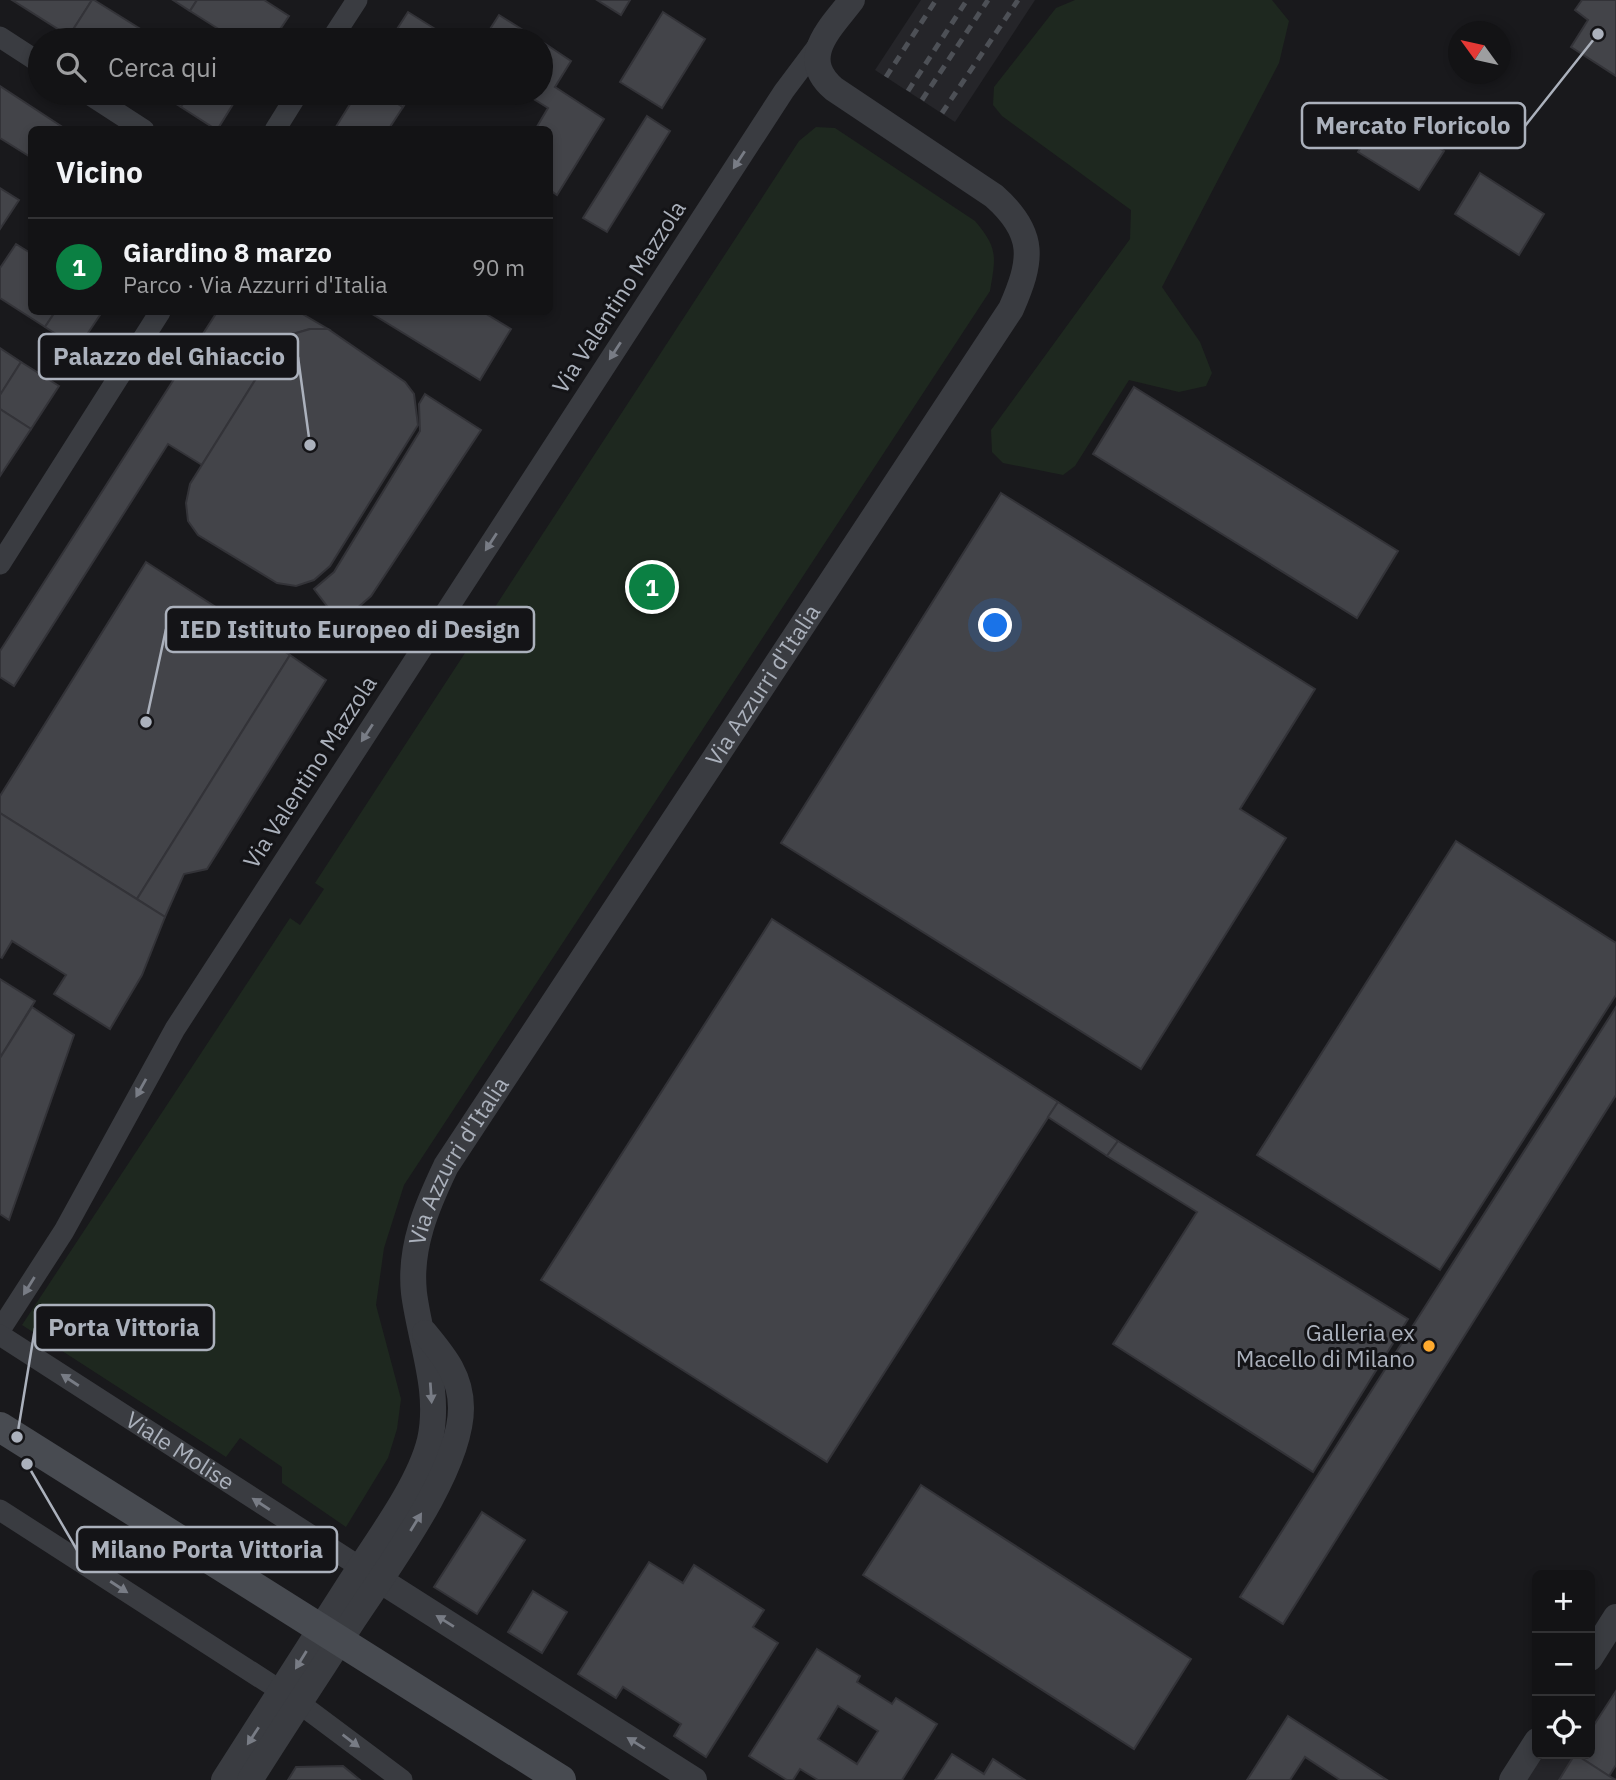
<!DOCTYPE html>
<html lang="it">
<head>
<meta charset="utf-8">
<style>
  :root { --surface:#131315; --page:#202022; --text:#f1f3f6; --muted:#9d9ea0; --line:#323234; --accent:#0b8043 }
  body { margin:0; font-family:"IBM Plex Sans",sans-serif; background:var(--page); color:var(--text) }
  .controls { position:absolute; right:21px; bottom:21px; display:grid; overflow:hidden; border-radius:10px; box-shadow:0 4px 10px #0003 }
  .controls button { width:63px; height:63px; display:grid; place-items:center; padding:0; border:0; border-bottom:2px solid var(--line); background:var(--surface); color:var(--text); font:35px sans-serif }
  .compass { position:absolute; left:1448px; top:21px; width:63px; height:63px; border-radius:50%; background:var(--surface); box-shadow:0 4px 10px #0003; rotate:303deg }
  .you { position:absolute; left:996px; top:626px; width:24px; height:24px; margin:-18px; border:5px solid #fff; border-radius:50%; background:#1a73e8; box-shadow:0 0 0 10px #1a73e833 }
  .badge { display:grid; place-items:center; width:46px; height:46px; border-radius:50%; background:var(--accent); color:#fff; font-size:23px; font-weight:700 }
  .pin { position:absolute; translate:-50% -50%; border:4px solid #fff; box-shadow:0 2px 7px #0006 }
  .list { margin:0; padding:0; list-style:none }
  h2 { display:flex; justify-content:space-between; align-items:center; height:91px; margin:0; padding:0 28px; font-size:30px }
  h2 small { font-size:23px; font-weight:400; color:var(--muted) }
  .list li { display:grid; grid-template-columns:46px 1fr auto; gap:21px; align-items:center; box-sizing:border-box; height:98px; padding:0 28px; border-top:2px solid var(--line) }
  .list b { display:block; font-size:26px; white-space:nowrap }
  .list p { margin:0; font-size:23px; white-space:nowrap; color:var(--muted) }
  .list em { font-size:23px; font-style:normal; color:var(--muted) }
  .icon { flex:none; width:38px; height:38px; fill:none; stroke:currentColor; stroke-width:2; stroke-linecap:round; stroke-linejoin:round }
  .map { position:relative; flex:none; width:1616px; height:1780px; overflow:hidden }
  .search { position:absolute; background:var(--surface); box-shadow:0 4px 10px #0003; left:28px; top:28px; width:525px; height:77px; display:flex; align-items:center; gap:18px; box-sizing:border-box; padding:0 24px; border-radius:38px; color:var(--muted); font-size:26px }
  .panel { position:absolute; background:var(--surface); box-shadow:0 4px 10px #0003; left:28px; top:126px; width:525px; height:189px; border-radius:10px }
  .map>svg:first-child { display:block }
</style>
</head>
<body>
<div class="map">
<svg width="1616" height="1780" viewBox="0 0 1616 1780">
  <rect width="100%" height="100%" fill="#19191c"/>
  <!-- built -->
  <g fill="#252529">
    <path d="M921,0h114l-80,122 -80,-52z"/>
    <path d="M1537,1754h37l42,26h-97z"/>
  </g>
  <!-- green -->
  <g fill="#1e281f">
    <path d="M1075,0h197l17,21 -10,42 -117,224 38,55 12,31 -6,13 -27,6 -50,-12 -54,86 -12,9 -60,-12 -11,-11 -1,-22 139,-191 1,-29 -129,-94 -9,-11 1,-18 62,-79z"/>
    <path d="M816,127l19,1 140,93c23,27 21,35 15,70l-586,894 -20,63 -8,57 25,94 -4,30 -9,29 -42,69 -64,-44v-16l-42,-29 -14,19 -204,-132 268,-407 10,7 24,-36 -9,-6 484,-742z"/>
  </g>
  <!-- building -->
  <g fill="#434449" stroke="#333338" stroke-width="2" fill-rule="evenodd">
    <path d="M12,0h80l-23,36z"/>
    <path d="M92,0h2l64,40h-83l-6,-4z"/>
    <path d="M173,0h24l-7,11z"/>
    <path d="M197,0h67l25,16 -16,24h-37l-46,-29z"/>
    <path d="M597,0h33l-9,15z"/>
    <path d="M1582,0h34v76l-45,-29 17,-27 -13,-10z"/>
    <path d="M408,12l40,25 -2,3h-56z"/>
    <path d="M663,12l42,27 -43,69 -42,-26z"/>
    <path d="M499,15l40,25h-56z"/>
    <path d="M541,41l30,20 -16,26 49,32 -47,76 -7,-5v-60h-15l13,-22 -24,-15h17z"/>
    <path d="M0,86l67,44h-35v28l-32,-20z"/>
    <path d="M158,93h32l-9,14z"/>
    <path d="M190,93h50l-23,37 -36,-23z"/>
    <path d="M357,93h24l22,14 -15,23h-54z"/>
    <path d="M381,93h31l-9,14z"/>
    <path d="M1383,113l61,38 -25,39 -61,-38z"/>
    <path d="M647,116l23,15 -63,101 -24,-14z"/>
    <path d="M1480,173l64,41 -25,41 -64,-41z"/>
    <path d="M0,188l19,12 -19,29z"/>
    <path d="M16,244l16,10v58h23l-10,15 -45,-29v-30z"/>
    <path d="M55,312h47l-24,36 -33,-21z"/>
    <path d="M217,312h82l29,17h-18l-17,5 -16,11 -75,120 -34,-21 -154,242 -14,-9v-26z"/>
    <path d="M369,312h114l28,17 -31,51z"/>
    <path d="M310,329h18l77,53 9,12 4,31 -88,141 -16,14 -18,6 -19,-3 -79,-48 -10,-14 -2,-18 4,-19 87,-139 16,-11z"/>
    <path d="M0,348l21,14 -21,33z"/>
    <path d="M21,362l38,24 -28,43 -31,-20v-14z"/>
    <path d="M1134,387l264,164 -41,67 -264,-164z"/>
    <path d="M425,394l56,36 -110,166 -31,27 -26,-34 20,-17 86,-141 -1,-27z"/>
    <path d="M0,409l31,20 -31,47z"/>
    <path d="M1001,493l314,196 -75,120 46,29 -145,231 -360,-226z"/>
    <path d="M146,562l144,93 -153,244 -137,-86v-17z"/>
    <path d="M290,655l36,25 -119,189 -23,5 -19,43 -28,-18z"/>
    <path d="M0,813l165,104 -23,58 -32,54 -56,-35 12,-19 -54,-34 -10,17 -2,-1z"/>
    <path d="M1456,841l160,102v52l-176,275 -183,-115z"/>
    <path d="M772,919l286,183 -231,360 -286,-182z"/>
    <path d="M0,979l35,22 -35,57z"/>
    <path d="M32,1007l42,28 -65,185 -9,-6v-156z"/>
    <path d="M1616,1007v88l-333,529 -43,-27z"/>
    <path d="M1058,1102l60,39 -11,15 -59,-39z"/>
    <path d="M1118,1141l290,178 -95,153 -200,-128 84,-132 -90,-56z"/>
    <path d="M921,1485l270,174 -57,90 -271,-174z"/>
    <path d="M482,1512l43,28 -48,74 -43,-27z"/>
    <path d="M649,1562l34,21 11,-18 70,45 -11,17 25,16 -72,114 -32,-21 7,-12 -58,-37 -7,11 -38,-24z"/>
    <path d="M533,1591l34,21 -25,41 -34,-21z"/>
    <path d="M817,1649l43,27 -3,6 35,22 4,-6 41,26 -35,56h-84l-18,-11 -7,11h-6l-38,-24zM838,1706l40,25 -21,33 -39,-25z"/>
    <path d="M1616,1691v74l-7,11 -34,-22h15v-23z"/>
    <path d="M1288,1716l99,64h-47l-35,-23 -15,23h-43z"/>
    <path d="M952,1754l32,20 9,-15 32,21h-90z"/>
    <path d="M1575,1754l34,22 7,4h-57z"/>
    <path d="M343,1766l17,14h-72l8,-13z"/>
  </g>
  <g fill="none" stroke-linecap="round" stroke-linejoin="round">
    <!-- minor -->
    <g stroke="#3a3c41" stroke-width="21">
      <path d="M0,37l40,26"/>
      <path d="M331,40l26,-40"/>
      <path d="M87,93l57,37"/>
      <path d="M275,130l23,-37"/>
      <path d="M0,564l160,-252"/>
      <path d="M0,1330l64,-99 111,-202 609,-938 36,-48"/>
      <path id="s1" d="M0,1335l360,232"/>
      <path d="M0,1510l281,181"/>
      <path d="M299,1703l103,77"/>
    </g>
    <!-- tertiary -->
    <g stroke="#3a3c41" stroke-width="26">
      <path d="M364,1570l330,210"/>
      <path d="M1590,1658l26,-41"/>
      <path id="s2" d="M224,1780c42,-66 84,-132 126,-197 26,-41 69,-97 80,-143 11,-50 -10,-99 -16,-147 -5,-46 13,-87 32,-127l565,-857c21,-48 26,-75 -17,-113l-160,-107c-37,-32 -3,-61 18,-89"/>
      <path d="M250,1780c34,-54 69,-107 104,-161 34,-52 107,-149 107,-211 0,-32 -17,-52 -36,-75"/>
      <path d="M1512,1780l25,-39"/>
    </g>
    <!-- secondary -->
    <path stroke="#484b51" stroke-width="30" d="M0,1427l561,353"/>
    <!-- rail -->
    <g stroke="#4d5056" stroke-width="5" stroke-dasharray="9 7" stroke-linecap="butt">
      <path d="M886,77l50,-77"/>
      <path d="M908,91l59,-91"/>
      <path d="M922,100l66,-100"/>
      <path d="M942,113l76,-113"/>
    </g>
  </g>
  <!-- one-way arrows -->
  <defs><path id="oneway-solid" d="M-6-.8H1V-3.2L6.5 0L1 3.2V.8H-6Z" transform="scale(1.75)"/></defs>
  <g fill="#787c85">
    <use href="#oneway-solid" transform="translate(739 160) rotate(123)"/>
    <use href="#oneway-solid" transform="translate(615 351) rotate(123)"/>
    <use href="#oneway-solid" transform="translate(491 542) rotate(123)"/>
    <use href="#oneway-solid" transform="translate(367 733) rotate(123)"/>
    <use href="#oneway-solid" transform="translate(141 1088) rotate(119)"/>
    <use href="#oneway-solid" transform="translate(29 1286) rotate(122)"/>
    <use href="#oneway-solid" transform="translate(70 1380) rotate(-147)"/>
    <use href="#oneway-solid" transform="translate(431 1393) rotate(86)"/>
    <use href="#oneway-solid" transform="translate(261 1504) rotate(-147)"/>
    <use href="#oneway-solid" transform="translate(416 1522) rotate(-58)"/>
    <use href="#oneway-solid" transform="translate(119 1587) rotate(33)"/>
    <use href="#oneway-solid" transform="translate(445 1621) rotate(-148)"/>
    <use href="#oneway-solid" transform="translate(301 1660) rotate(122)"/>
    <use href="#oneway-solid" transform="translate(253 1736) rotate(123)"/>
    <use href="#oneway-solid" transform="translate(351 1741) rotate(37)"/>
    <use href="#oneway-solid" transform="translate(636 1743) rotate(-148)"/>
  </g>
  <!-- markers -->
  <circle fill="#ffaa2e" stroke="#141417" stroke-width="2.5" cx="1429" cy="1346" r="7"/>
  <g text-anchor="middle" stroke-width="6" stroke-linejoin="round" paint-order="stroke">
    <!-- street labels -->
    <g font-size="23" fill="#abb1bc" stroke="#141417">
      <text transform="translate(619 297) rotate(-57)" y="8">Via Valentino Mazzola</text>
      <text dy="8" stroke="none"><textPath href="#s2" startOffset="1256">Via Azzurri d'Italia</textPath></text>
      <text transform="translate(310 772) rotate(-57)" y="8">Via Valentino Mazzola</text>
      <text dy="8" stroke="none"><textPath href="#s2" startOffset="690">Via Azzurri d'Italia</textPath></text>
      <text dy="8" stroke="none"><textPath href="#s1" startOffset="214">Viale Molise</textPath></text>
    </g>
    <!-- poi labels -->
    <g font-size="23" fill="#abb1bc" stroke="#141417" text-anchor="end">
      <text x="1415" y="1341">Galleria ex<tspan x="1415" dy="26">Macello di Milano</tspan></text>
    </g>
  </g>
  <!-- callouts -->
  <path fill="none" stroke="#abb1bc" stroke-width="2.5" d="M1598 34L1525 126M310 445L298 357M146 722L166 629M17 1437L35 1328M27 1464L77 1550"/>
  <g fill="#abb1bc" stroke="#141417" stroke-width="2.5">
    <circle cx="1598" cy="34" r="7"/>
    <circle cx="310" cy="445" r="7"/>
    <circle cx="146" cy="722" r="7"/>
    <circle cx="17" cy="1437" r="7"/>
    <circle cx="27" cy="1464" r="7"/>
  </g>
  <g fill="#141417" stroke="#abb1bc" stroke-width="2.5">
    <rect x="1302" y="103" width="223" height="45" rx="7"/>
    <rect x="39" y="334" width="259" height="45" rx="7"/>
    <rect x="166" y="607" width="368" height="45" rx="7"/>
    <rect x="35" y="1305" width="179" height="45" rx="7"/>
    <rect x="77" y="1527" width="260" height="45" rx="7"/>
  </g>
  <g font-size="24" text-anchor="middle" font-weight="bold" fill="#abb1bc">
    <text x="1413" y="134">Mercato Floricolo</text>
    <text x="169" y="365">Palazzo del Ghiaccio</text>
    <text x="350" y="638">IED Istituto Europeo di Design</text>
    <text x="124" y="1336">Porta Vittoria</text>
    <text x="207" y="1558">Milano Porta Vittoria</text>
  </g>
</svg>
<div class="controls">
<button>+</button>
<button>−</button>
<button><svg class="icon" aria-label="locate" viewBox="0 0 24 24"><circle cx="12" cy="12" r="6"/><path d="M12 2v4M12 18v4M2 12h4M18 12h4"/></svg></button>
</div>
<svg class="compass" viewBox="-18 -18 36 36"><path d="M0-13l5 13h-10z" fill="#e53935"/><path d="M0 13l5-13h-10z" fill="#9d9ea0"/></svg>
<div class="you"></div>
<div class="pin badge" style="left:652px;top:587px">1</div>
<div class="search"><svg class="icon" aria-label="search" viewBox="0 0 24 24"><circle cx="10" cy="10" r="6"/><path d="M15 15l6 6"/></svg>Cerca qui</div>
<section class="panel">
<h2>Vicino<small></small></h2>
<ul class="list">
<li><span class="badge">1</span><div><b>Giardino 8 marzo</b><p>Parco · Via Azzurri d'Italia</p></div><em>90 m</em></li>
</ul>
</section>
</div>
</body>
</html>
